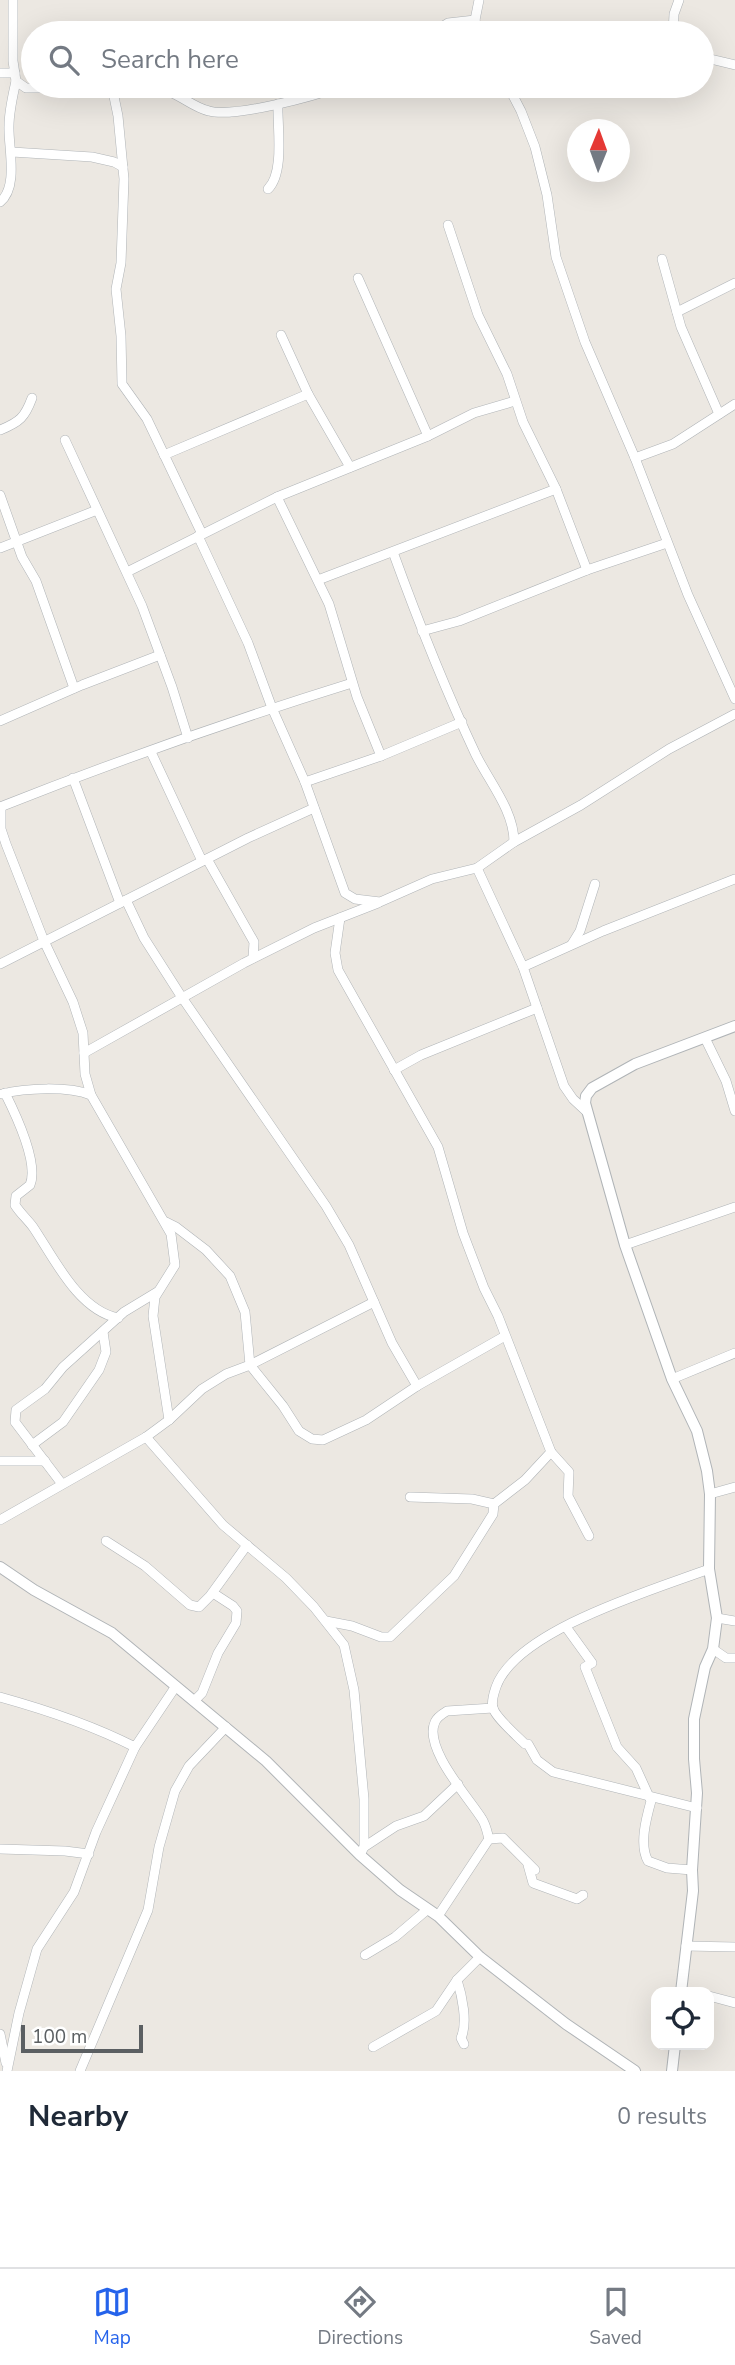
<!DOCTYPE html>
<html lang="en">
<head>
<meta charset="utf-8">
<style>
  :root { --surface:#fff; --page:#f6f6f7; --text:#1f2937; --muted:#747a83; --line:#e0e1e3; --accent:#2563eb }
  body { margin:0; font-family:"Nunito Sans",sans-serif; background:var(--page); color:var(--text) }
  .controls { position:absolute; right:21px; bottom:21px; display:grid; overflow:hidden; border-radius:14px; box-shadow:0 7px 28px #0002 }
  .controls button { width:63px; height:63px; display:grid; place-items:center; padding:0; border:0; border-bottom:2px solid var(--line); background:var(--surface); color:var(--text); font:35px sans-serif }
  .compass { position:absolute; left:567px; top:119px; width:63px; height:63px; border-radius:50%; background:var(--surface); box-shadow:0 7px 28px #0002; rotate:1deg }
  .scale { position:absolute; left:21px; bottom:18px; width:122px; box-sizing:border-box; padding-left:7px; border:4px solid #5b5f62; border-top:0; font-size:19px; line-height:24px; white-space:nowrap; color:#5b5f62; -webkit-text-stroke:5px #fff; paint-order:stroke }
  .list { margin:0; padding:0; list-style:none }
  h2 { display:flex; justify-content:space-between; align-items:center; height:91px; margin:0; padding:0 28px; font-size:30px }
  h2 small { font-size:23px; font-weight:400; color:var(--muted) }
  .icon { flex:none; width:38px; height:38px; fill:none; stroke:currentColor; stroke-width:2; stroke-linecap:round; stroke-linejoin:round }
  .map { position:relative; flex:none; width:735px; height:2071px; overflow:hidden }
  .search { position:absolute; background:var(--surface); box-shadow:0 7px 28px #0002; left:21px; right:21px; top:21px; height:77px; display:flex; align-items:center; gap:18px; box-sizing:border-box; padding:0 24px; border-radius:38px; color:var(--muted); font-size:26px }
  .sheet { height:196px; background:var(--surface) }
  nav { display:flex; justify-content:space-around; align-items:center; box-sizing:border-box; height:98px; border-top:2px solid var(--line); background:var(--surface); font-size:19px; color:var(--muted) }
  nav a { display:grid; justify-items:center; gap:4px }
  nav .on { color:var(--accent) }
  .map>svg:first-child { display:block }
</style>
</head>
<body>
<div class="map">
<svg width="735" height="2071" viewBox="0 0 735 2071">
  <rect width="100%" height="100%" fill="#ece8e2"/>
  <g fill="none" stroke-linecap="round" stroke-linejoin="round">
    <!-- minor casing -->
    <g stroke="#b0b4b7" stroke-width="10">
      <g id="minor">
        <path d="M13,0v61l3,20 10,7h122c7,1 15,1 22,4 13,5 25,16 39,19 26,7 105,-15 133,-25"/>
        <path d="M432,33l16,-10 27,-3"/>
        <path d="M478,33l-3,-13 4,-20"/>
        <path d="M673,33l1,-19 5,-14"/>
        <path d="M702,57l33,8"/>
        <path d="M0,73h15"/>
        <path d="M508,86l13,25 14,36 12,48 9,62 29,85 50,116 53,137 47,104"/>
        <path d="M112,87l6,29 6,63 -3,84 -5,26 5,47 1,48 25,35 55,115"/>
        <path d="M12,152l80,5 22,5 9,5"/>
        <path d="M268,189c17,-17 9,-63 10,-85"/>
        <path d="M0,202c19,-15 8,-56 9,-76 0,-15 4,-31 7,-45"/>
        <path d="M448,225l30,90 29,59 16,48 33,67 31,81"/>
        <path d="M662,259l19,68 38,87"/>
        <path d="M358,278l70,158"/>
        <path d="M677,312l58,-29"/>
        <path d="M281,335l27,59 42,73"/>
        <path d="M0,430c20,-8 25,-13 32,-32"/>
        <path d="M65,440l77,166 30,81 16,51"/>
        <path d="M164,455l144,-61"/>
        <path d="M635,458l38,-14 62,-40"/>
        <path d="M0,495l22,62 14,24 38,107"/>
        <path d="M277,497l52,107 28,93 24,59"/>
        <path d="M198,536l50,107 24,65 33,74 40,111 10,6 25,3 52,-23 45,-11 37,-26 67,-37 88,-56 66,-35"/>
        <path d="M0,548l97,-38"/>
        <path d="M393,552c25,69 52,137 83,203 14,28 38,56 38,87"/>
        <path d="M127,572l150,-75 151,-61 46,-23 41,-12"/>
        <path d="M318,580l238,-91"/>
        <path d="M422,631l37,-10 128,-51 80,-27"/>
        <path d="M0,721l82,-36 78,-30"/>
        <path d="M151,752l51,109"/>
        <path d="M73,778l47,125"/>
        <path d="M305,782l76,-26 81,-34"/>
        <path d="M0,807c116,-46 233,-87 352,-124"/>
        <path d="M1,807v22l5,15 38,97 29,61 10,31 2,41 6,21 80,139 4,31 -20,32 -2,19 16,104"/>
        <path d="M207,859l47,83 -1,16"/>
        <path d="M477,868l46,99 41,119 9,13 14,13"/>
        <path d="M126,900l18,38 37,58 145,210 23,39 43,98 25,43"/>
        <path d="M340,918l-5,35 3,17 100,177 25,86 21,55 14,28 53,136 18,20 -1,24 21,40"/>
        <path d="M572,944l8,-13 15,-47"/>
        <path d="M0,964l248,-126 66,-30"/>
        <path d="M523,967l80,-36 132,-52"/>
        <path d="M705,1038l21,43 9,30"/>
        <path d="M84,1053l160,-90 70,-35 64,-25"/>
        <path d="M394,1070l27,-15 116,-47"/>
        <path d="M5,1093c10,20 34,70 25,92l-14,11 -1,9c5,8 12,14 18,22 21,31 45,83 85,91"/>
        <path d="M2,1094c23,-6 66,-8 89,1"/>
        <path d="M166,1222l10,5 30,23 24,26 15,36 5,53 33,41 16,25 13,8 11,1 43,-20 51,-34 88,-50"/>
        <path d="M625,1245l110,-38"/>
        <path d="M672,1379l63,-26"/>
        <path d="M146,1437l77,88 63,53 28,29 30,38 10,45 10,109v48l-4,8"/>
        <path d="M32,1445l31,-23 36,-52 7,-18 -3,-20"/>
        <path d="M0,1461h45"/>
        <path d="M62,1484l-47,-62 1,-12 29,-21 18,-22 61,-55 33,-20"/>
        <path d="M710,1494l25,-7"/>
        <path d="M410,1497l62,2 22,5"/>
        <path d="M0,1520l146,-83 23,-17 33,-31 24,-15 24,-9 124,-63"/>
        <path d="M106,1541l39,25 45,39 9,2 11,-11 37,-51"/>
        <path d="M717,1618l18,3"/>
        <path d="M326,1621l26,5 29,11h9l64,-61 39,-62 1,-10 31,-24 26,-28"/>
        <path d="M566,1627l26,36 -7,4 32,80 19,21 15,33c-5,18 -12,44 -3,60l19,7 25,2"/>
        <path d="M713,1649l13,9h9"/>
        <path d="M0,1697c47,13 92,28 135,50l41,-61"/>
        <path d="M194,1701l8,-8 16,-40 18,-30 1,-12 -4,-5 -20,-13"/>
        <path d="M493,1708l-46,3c-5,3 -10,6 -12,11 -12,26 34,76 47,97 4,6 5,13 7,20l14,-1 32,32"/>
        <path d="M697,1808l-144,-36 -16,-12 -9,-16h-3c-8,-8 -29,-26 -32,-36 -2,-7 1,-15 3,-21 20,-57 160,-98 213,-118"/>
        <path d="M364,1847l32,-21 28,-10 34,-32"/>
        <path d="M0,1849l65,2 24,3"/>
        <path d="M528,1865l5,18 44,16 6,-4"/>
        <path d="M438,1916l51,-77"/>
        <path d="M686,1946l49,1"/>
        <path d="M365,1955l30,-18 33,-28"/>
        <path d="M457,1980c5,15 11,43 4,58l3,6"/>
        <path d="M709,1996l26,7"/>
        <path d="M0,2034l6,29"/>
        <path d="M373,2047l63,-36 21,-31 23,-23"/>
        <path d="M7,2071l12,-58 18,-64 37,-57 22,-60 39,-85"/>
        <path d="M80,2071l68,-161 11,-63 16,-56 14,-25 37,-39"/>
      </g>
    </g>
    <!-- tertiary casing -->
    <g stroke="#b0b4b7" stroke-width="12">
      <g id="tertiary">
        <path d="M0,1567l34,23 78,43 154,128 94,94 40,35 38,26 42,41 86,67 69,47"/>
        <path d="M681,1992l12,-101 -1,-21 5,-77 -3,-34v-40l11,-52 8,-18 4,-31 -8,-49 1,-75 -3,-23 -10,-40 -25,-52 -47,-134 -40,-142 1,-7 6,-8 43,-24 100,-38"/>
        <path d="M672,2071l3,-26"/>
      </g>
    </g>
    <!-- minor -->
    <use href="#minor" stroke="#fff" stroke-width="9"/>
    <!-- tertiary -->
    <use href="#tertiary" stroke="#fff" stroke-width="10"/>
  </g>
</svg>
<div class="controls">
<button><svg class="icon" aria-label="locate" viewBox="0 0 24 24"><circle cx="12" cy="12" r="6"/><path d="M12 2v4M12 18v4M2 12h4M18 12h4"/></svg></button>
</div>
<svg class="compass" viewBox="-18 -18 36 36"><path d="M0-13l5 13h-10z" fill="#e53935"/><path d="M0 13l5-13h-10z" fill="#747a83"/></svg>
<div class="scale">100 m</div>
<div class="search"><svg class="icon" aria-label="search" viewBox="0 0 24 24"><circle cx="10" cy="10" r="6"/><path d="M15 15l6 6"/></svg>Search here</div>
</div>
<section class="sheet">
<h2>Nearby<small>0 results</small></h2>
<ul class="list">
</ul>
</section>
<nav>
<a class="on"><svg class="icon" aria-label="map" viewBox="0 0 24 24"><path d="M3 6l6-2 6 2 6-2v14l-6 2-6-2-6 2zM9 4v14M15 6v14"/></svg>Map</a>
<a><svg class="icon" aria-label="directions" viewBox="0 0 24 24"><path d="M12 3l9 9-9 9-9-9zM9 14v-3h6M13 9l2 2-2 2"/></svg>Directions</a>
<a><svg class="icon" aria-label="saved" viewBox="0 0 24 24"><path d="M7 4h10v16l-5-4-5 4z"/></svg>Saved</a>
</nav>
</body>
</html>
